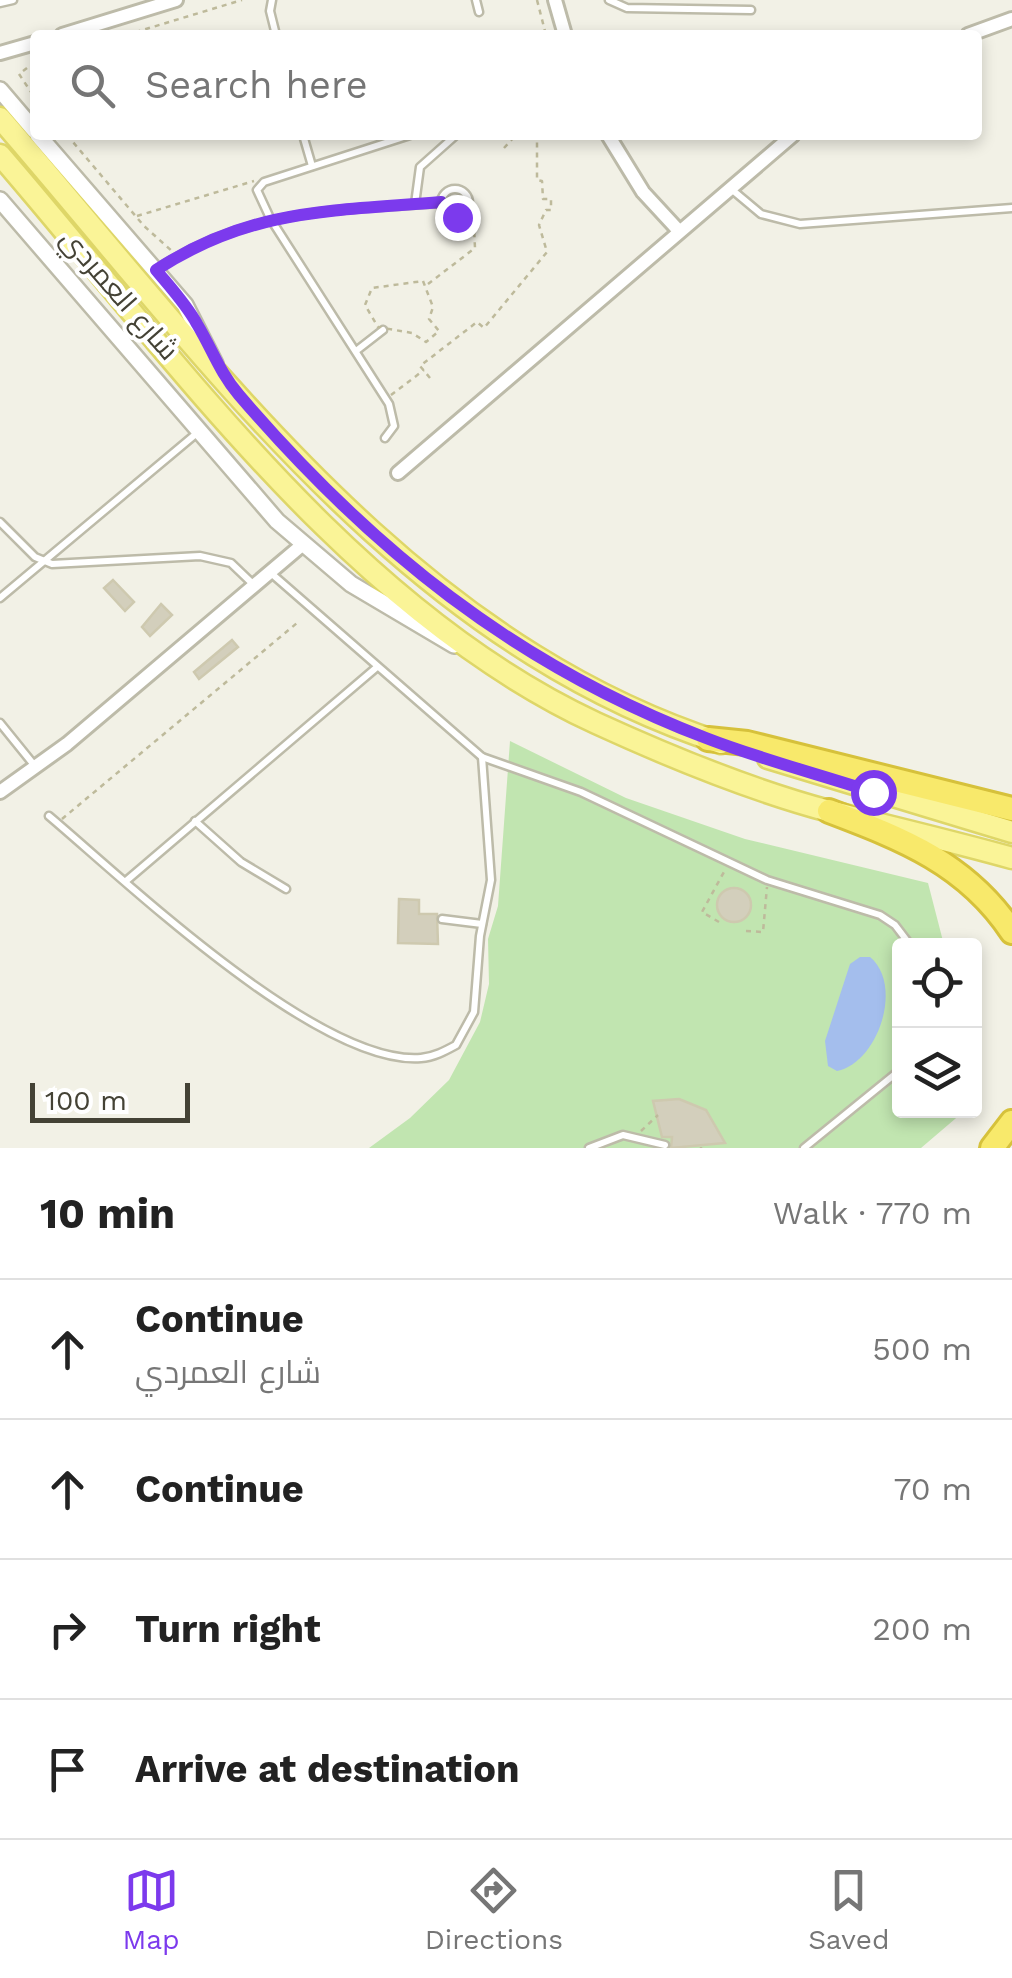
<!DOCTYPE html>
<html lang="en">
<head>
<meta charset="utf-8">
<style>
  :root { --surface:#fff; --page:#f6f6f6; --text:#222; --muted:#767676; --line:#e0e0e0; --accent:#7c3aed }
  body { margin:0; font-family:"Work Sans",Cairo,sans-serif; background:var(--page); color:var(--text) }
  .controls { position:absolute; right:30px; bottom:30px; display:grid; overflow:hidden; border-radius:10px; box-shadow:0 5px 15px #0003 }
  .controls button { width:90px; height:90px; display:grid; place-items:center; padding:0; border:0; border-bottom:2px solid var(--line); background:var(--surface); color:var(--text); font:50px sans-serif }
  .scale { position:absolute; left:30px; bottom:25px; width:160px; box-sizing:border-box; padding-left:10px; border:5px solid #444235; border-top:0; font-size:28px; line-height:35px; white-space:nowrap; color:#444235; -webkit-text-stroke:8px #fff; paint-order:stroke }
  .stop { position:absolute; width:30px; height:30px; margin:-22px; border:8px solid #7c3aed; border-radius:50%; background:#fff }
  .stop.end { background:#7c3aed; border-color:#fff; box-shadow:0 2px 10px #0008 }
  .list { margin:0; padding:0; list-style:none }
  h2 { display:flex; justify-content:space-between; align-items:center; height:130px; margin:0; padding:0 40px; font-size:42px }
  h2 small { font-size:32px; font-weight:400; color:var(--muted) }
  .list li { display:grid; grid-template-columns:65px 1fr auto; gap:30px; align-items:center; box-sizing:border-box; height:140px; padding:0 40px; border-top:2px solid var(--line) }
  .list b { display:block; font-size:38px; white-space:nowrap }
  .list p { margin:0; font-size:32px; white-space:nowrap; color:var(--muted) }
  .list em { font-size:32px; font-style:normal; color:var(--muted) }
  .icon { flex:none; width:55px; height:55px; fill:none; stroke:currentColor; stroke-width:2; stroke-linecap:round; stroke-linejoin:round }
  .map { position:relative; flex:none; width:1012px; height:1148px; overflow:hidden }
  .search { position:absolute; background:var(--surface); box-shadow:0 5px 15px #0003; left:30px; right:30px; top:30px; height:110px; display:flex; align-items:center; gap:25px; box-sizing:border-box; padding:0 35px; border-radius:10px; color:var(--muted); font-size:38px }
  .sheet { height:690px; background:var(--surface) }
  nav { display:flex; justify-content:space-around; align-items:center; box-sizing:border-box; height:140px; border-top:2px solid var(--line); background:var(--surface); font-size:28px; color:var(--muted) }
  nav a { display:grid; justify-items:center; gap:5px }
  nav .on { color:var(--accent) }
  .map>svg:first-child { display:block }
</style>
</head>
<body>
<div class="map">
<svg width="1012" height="1148" viewBox="0 0 1012 1148">
  <rect width="100%" height="100%" fill="#f2f1e6"/>
  <!-- green -->
  <path fill="#c1e5b0" d="M510,741l116,57 119,41 183,44 16,62 -44,1v164l62,3 -41,35h-552l41,-30 39,-38 31,-58 9,-38 -1,-45 10,-33z"/>
  <!-- water -->
  <path fill="#a4beed" d="M860,957h10c34,28 8,106 -33,114l-9,-5 -3,-25 25,-77z"/>
  <!-- building -->
  <g fill="#d3cfbc" stroke="#cec9af" stroke-width="2.5">
    <path d="M113,580l21,22 -9,9 -21,-23z"/>
    <path d="M161,604l11,11 -22,21 -8,-9z"/>
    <path d="M232,640l6,7 -39,32 -5,-7z"/>
    <circle cx="734" cy="905" r="17"/>
    <path d="M399,899l20,1v14h18l1,30 -40,-1z"/>
    <path d="M679,1099l27,11 19,33 -54,5 1,-11h-10l-9,-36z"/>
  </g>
  <g fill="none" stroke-linecap="round" stroke-linejoin="round">
    <!-- service casing -->
    <g stroke="#bdbba9" stroke-width="11">
      <g id="service">
        <path d="M272,0l-2,11 6,24"/>
        <path d="M476,0l3,12"/>
        <path d="M609,0l18,8 124,2"/>
        <path d="M0,3l13,-3"/>
        <path d="M303,135l9,31"/>
        <path d="M730,188l31,26 39,10 212,-16"/>
        <circle cx="455" cy="203" r="14"/>
        <path d="M415,204l5,-37 36,-32"/>
        <path d="M157,269c92,-60 178,-59 284,-66"/>
        <path d="M356,351l27,-21"/>
        <path d="M385,438l9,-12 -5,-22 -119,-186 -13,-28 7,-8 146,-47"/>
        <path d="M0,522l35,35 17,7 148,-8 31,7 24,23"/>
        <path d="M272,574l210,183 99,35 186,88 113,35 15,10 16,21"/>
        <path d="M0,598l197,-165"/>
        <path d="M0,723l34,42"/>
        <path d="M49,816c77,65 270,250 372,242 13,-1 24,-7 35,-13l18,-33 6,-76 11,-56 -9,-123"/>
        <path d="M195,821l46,41 45,27"/>
        <path d="M126,881l251,-214"/>
        <path d="M442,919l40,5"/>
        <path d="M589,1148l34,-13 42,10"/>
        <path d="M804,1148l96,-78"/>
      </g>
    </g>
    <!-- minor casing -->
    <g stroke="#bdbba9" stroke-width="18">
      <g id="minor">
        <path d="M555,0l10,35"/>
        <path d="M62,35l114,-35"/>
        <path d="M968,35l44,-16"/>
        <path d="M0,53l35,-10"/>
        <path d="M608,135l35,57 36,39"/>
        <path d="M398,473l395,-338"/>
        <path d="M0,792l67,-48 235,-199"/>
      </g>
    </g>
    <!-- tertiary casing -->
    <g stroke="#bdbba9" stroke-width="20">
      <g id="tertiary">
        <path d="M0,90l35,41"/>
        <path d="M38,135l147,170 30,59"/>
        <path d="M0,200l277,321 74,63 103,61"/>
      </g>
    </g>
    <!-- primary casing -->
    <g stroke="#ded668" stroke-width="25">
      <g id="primary">
        <path d="M0,118c208,240 405,523 721,625"/>
        <path d="M0,155c173,200 350,454 596,568 72,33 158,68 233,88 61,16 122,30 183,47"/>
        <path d="M768,758l244,74"/>
      </g>
    </g>
    <!-- motorway casing -->
    <g stroke="#d6c13b" stroke-width="28">
      <g id="motorway">
        <path d="M708,739l39,4 265,66"/>
        <path d="M829,811c74,28 138,53 183,121"/>
        <path d="M992,1148l20,-26"/>
      </g>
    </g>
    <!-- path -->
    <g stroke="#beba9b" stroke-width="2.5" stroke-dasharray="5 5" stroke-linecap="butt">
      <path d="M537,0l9,35"/>
      <path d="M126,35l116,-35"/>
      <path d="M35,62l-16,12 16,24"/>
      <path d="M67,135l77,91 29,26"/>
      <path d="M504,148l10,-11 22,2"/>
      <path d="M137,216l117,-35"/>
      <path d="M423,281l10,26 -4,12 10,12 -13,11 -14,-9 -34,-6 -13,-22 7,-17z"/>
      <path d="M428,284l47,-36 -1,-20 -8,-16"/>
      <path d="M430,378l-10,-12 57,-44 7,6 63,-76 -8,-27 7,-15h5v-11h-8l-1,-18 -5,-1v-45"/>
      <path d="M391,395l33,-25"/>
      <path d="M62,819l235,-196"/>
      <path d="M719,922l-17,-10 23,-42"/>
      <path d="M746,931l17,1 4,-45"/>
      <path d="M641,1131l17,-16"/>
      <path d="M701,1147v1"/>
    </g>
    <!-- service -->
    <use href="#service" stroke="#fff" stroke-width="6"/>
    <!-- minor -->
    <use href="#minor" stroke="#fff" stroke-width="12"/>
    <!-- tertiary -->
    <use href="#tertiary" stroke="#fff" stroke-width="15"/>
    <!-- primary -->
    <use href="#primary" stroke="#faf497" stroke-width="20"/>
    <!-- motorway -->
    <use href="#motorway" stroke="#f8e96b" stroke-width="22"/>
  </g>
  <g fill="none" stroke-linecap="round" stroke-linejoin="round">
    <!-- route -->
    <path stroke="#7c3aed" stroke-width="12" d="M457,217l-13,-5 -3,-10c-108,9 -190,6 -285,68 14,17 30,34 41,54 15,25 23,49 42,71 132,154 276,270 467,343 54,21 112,36 167,54"/>
  </g>
  <g text-anchor="middle" stroke-width="8" stroke-linejoin="round" paint-order="stroke">
    <!-- street labels -->
    <g font-size="28" fill="#444235" stroke="#fff">
      <text transform="translate(120 294) rotate(49)" y="10">شارع العمردي</text>
    </g>
  </g>
</svg>
<div class="controls">
<button><svg class="icon" aria-label="locate" viewBox="0 0 24 24"><circle cx="12" cy="12" r="6"/><path d="M12 2v4M12 18v4M2 12h4M18 12h4"/></svg></button>
<button><svg class="icon" aria-label="layers" viewBox="0 0 24 24"><path d="M12 4l9 5-9 5-9-5zM3 14l9 5 9-5"/></svg></button>
</div>
<div class="scale">100 m</div>
<div class="stop" style="left:873px;top:792px"></div>
<div class="stop end" style="left:457px;top:217px"></div>
<div class="search"><svg class="icon" aria-label="search" viewBox="0 0 24 24"><circle cx="10" cy="10" r="6"/><path d="M15 15l6 6"/></svg>Search here</div>
</div>
<section class="sheet">
<h2>10 min<small>Walk · 770 m</small></h2>
<ul class="list">
<li><svg class="icon" aria-label="ahead" viewBox="0 0 24 24"><path d="M12 20V5M6 11l6-6 6 6"/></svg><div><b>Continue</b><p>شارع العمردي</p></div><em>500 m</em></li>
<li><svg class="icon" aria-label="ahead" viewBox="0 0 24 24"><path d="M12 20V5M6 11l6-6 6 6"/></svg><div><b>Continue</b></div><em>70 m</em></li>
<li><svg class="icon" aria-label="right" viewBox="0 0 24 24"><path d="M7 20v-9h11M14 6l5 5-5 5"/></svg><div><b>Turn right</b></div><em>200 m</em></li>
<li><svg class="icon" aria-label="arrive" viewBox="0 0 24 24"><path d="M6 21V4h12l-3 4 3 4H6"/></svg><div><b>Arrive at destination</b></div></li>
</ul>
</section>
<nav>
<a class="on"><svg class="icon" aria-label="map" viewBox="0 0 24 24"><path d="M3 6l6-2 6 2 6-2v14l-6 2-6-2-6 2zM9 4v14M15 6v14"/></svg>Map</a>
<a><svg class="icon" aria-label="directions" viewBox="0 0 24 24"><path d="M12 3l9 9-9 9-9-9zM9 14v-3h6M13 9l2 2-2 2"/></svg>Directions</a>
<a><svg class="icon" aria-label="saved" viewBox="0 0 24 24"><path d="M7 4h10v16l-5-4-5 4z"/></svg>Saved</a>
</nav>
</body>
</html>
